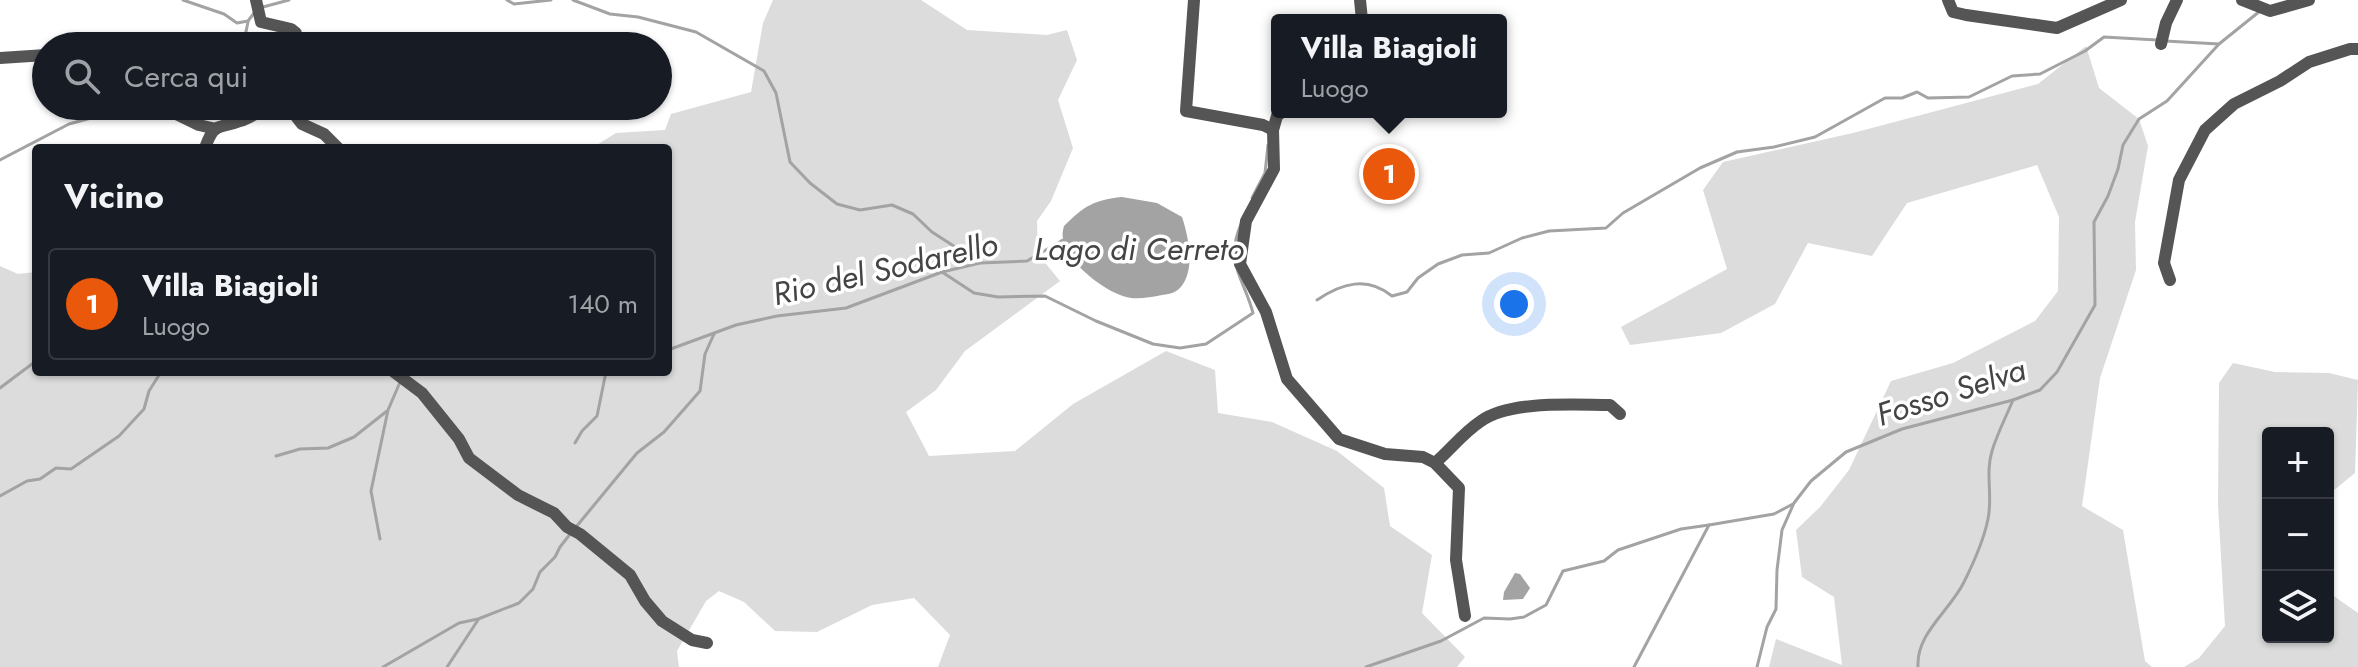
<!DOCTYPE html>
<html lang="it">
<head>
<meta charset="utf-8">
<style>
  :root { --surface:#171b24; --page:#20242c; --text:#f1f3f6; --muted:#9ea1a6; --line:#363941; --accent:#ea580c }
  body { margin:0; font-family:Jost,sans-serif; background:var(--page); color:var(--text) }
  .controls { position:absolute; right:24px; bottom:24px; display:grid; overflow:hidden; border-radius:8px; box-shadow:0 2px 6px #0004 }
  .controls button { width:72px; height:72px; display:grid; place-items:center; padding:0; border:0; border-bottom:2px solid var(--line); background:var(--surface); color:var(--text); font:40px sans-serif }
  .you { position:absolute; left:1514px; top:304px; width:28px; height:28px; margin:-20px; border:6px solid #fff; border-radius:50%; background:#1a73e8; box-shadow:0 0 0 12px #1a73e833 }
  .badge { display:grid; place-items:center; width:52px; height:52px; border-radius:50%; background:var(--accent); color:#fff; font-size:26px; font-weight:700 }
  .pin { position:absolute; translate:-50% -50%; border:4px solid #fff; box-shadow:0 2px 8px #0006 }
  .popup { position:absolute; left:1271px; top:14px; width:236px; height:104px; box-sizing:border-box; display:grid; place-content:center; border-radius:8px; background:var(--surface); filter:drop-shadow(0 2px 6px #0005); font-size:26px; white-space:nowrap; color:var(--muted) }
  .popup b { font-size:30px; color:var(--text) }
  .popup::after { content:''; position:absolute; left:50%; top:100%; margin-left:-16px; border:16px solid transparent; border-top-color:var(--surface) }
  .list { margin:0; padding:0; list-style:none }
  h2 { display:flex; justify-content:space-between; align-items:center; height:104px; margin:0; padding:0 32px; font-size:34px }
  h2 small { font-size:26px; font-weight:400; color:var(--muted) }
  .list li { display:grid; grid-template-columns:52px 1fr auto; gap:24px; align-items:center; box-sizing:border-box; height:112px; margin:0 16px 16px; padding:0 16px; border:2px solid var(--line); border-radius:8px }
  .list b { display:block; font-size:30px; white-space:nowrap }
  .list p { margin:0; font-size:26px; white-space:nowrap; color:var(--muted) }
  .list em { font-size:26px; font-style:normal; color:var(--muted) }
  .icon { flex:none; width:44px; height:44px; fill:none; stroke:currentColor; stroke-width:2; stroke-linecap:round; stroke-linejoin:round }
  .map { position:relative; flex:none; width:2358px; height:667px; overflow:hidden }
  .search { position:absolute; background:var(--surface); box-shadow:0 2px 6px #0004; left:32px; top:32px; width:640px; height:88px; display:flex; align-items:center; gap:20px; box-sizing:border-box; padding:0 28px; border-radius:44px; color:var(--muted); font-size:30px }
  .panel { position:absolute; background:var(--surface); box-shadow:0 2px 6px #0004; left:32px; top:144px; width:640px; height:232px; border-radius:8px }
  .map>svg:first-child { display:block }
</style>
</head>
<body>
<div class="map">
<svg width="2358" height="667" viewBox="0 0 2358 667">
  <rect width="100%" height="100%" fill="#fff"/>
  <!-- green -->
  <g fill="#dcdcdc">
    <path d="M773,0h148l46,30 80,5 20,-5 10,30 -19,40 15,48 -22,53 -14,20 1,33 22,27 -95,70 -29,39 -30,22 23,44 86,-5 58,-47 93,-53 49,19 3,43 54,9 65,29 47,37 6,38 42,29 -10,58 43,44 -8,10h-519l12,-32 -36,-37 -42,7 -55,27 -42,-1 -31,-29 -25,-11 -13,10 -29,50 2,16h-679v-401l18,8 18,-2v100h632v-224h-76l24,-15 49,-3 6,-16 80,-22 12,-69z"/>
    <path d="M2086,46l13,42 40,31 9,27 -13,76 1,48 -36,108 -18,128 41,24 22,131 7,6h-383l7,-28 66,26 -8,-68 -32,-20 -6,-47 24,-23 29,-37 42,-89 62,-18 82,-42 23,-30 1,-74 -22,-52 -130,38 -35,53 -64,-13 -33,61 -54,29 -91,12 -9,-18 106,-58 -24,-79 20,-28 130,-29 185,-49z"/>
    <path d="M2233,363l42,9 54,1 29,7 -3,93 -27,22v-62h-60v204h60v-45l30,21v54h-174l15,-9 26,-32 -7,-121 1,-122z"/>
  </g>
  <!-- water -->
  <g fill="#a3a3a3">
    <path d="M1122,197l35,6 25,14c6,18 13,49 1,67 -5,8 -12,10 -21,11 -10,2 -21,4 -31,3 -23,-3 -66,-36 -68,-60 -1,-4 0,-8 1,-12 20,-20 30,-26 58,-29z"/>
    <path d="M1515,573l5,1 10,14 -7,11 -20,1 1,-8z"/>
  </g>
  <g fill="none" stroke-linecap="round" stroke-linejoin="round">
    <!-- stream -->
    <g stroke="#a3a3a3" stroke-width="3">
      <path d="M183,0l41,14 13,9 11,-2 6,-8"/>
      <path d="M507,0l7,4 37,-4"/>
      <path d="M573,0l37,14 28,3 58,15 68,39 12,22 14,69 20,21 27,21 23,6 32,-5 21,9 19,18 48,31"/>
      <path d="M263,7l26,-7"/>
      <path d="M2165,41l54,3"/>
      <path d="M243,46l5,-24"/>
      <path d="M0,160l69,-36 66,-18"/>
      <path d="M1252,198l13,-25 3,-28"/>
      <path d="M942,272l32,21 24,4 47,-1 51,25 57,23 27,4 26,-4 47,-31c-9,-35 -29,-50 -12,-89"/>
      <path d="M1317,300c25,-17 50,-24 75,-4l15,-4 11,-14 20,-14 24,-9 27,-2 33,-15 27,-7 57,-3 17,-15 77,-45 37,-16 37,-5 41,-10 70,-39h17l15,-6 11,6 41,-1 43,-21 28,-2 45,-23 19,-14 53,3"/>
      <path d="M668,350l68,-25 41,-9 69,-8 96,-36 38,-9 47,-2 36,-21"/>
      <path d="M0,388l36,-27"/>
      <path d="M575,443l7,-12 15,-15 9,-44"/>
      <path d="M276,456l24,-7 28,-1 26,-11 33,-26"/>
      <path d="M0,496l27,-15 13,-2 16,-11 15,1 48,-33 25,-27 5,-18 12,-19"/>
      <path d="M576,527l61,-74 27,-21 36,-41 5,-37 9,-20"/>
      <path d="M380,539l-9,-48 17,-81 13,-30"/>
      <path d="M383,667l76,-44 19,-4 41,-16 14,-14 7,-17 15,-15 5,-10 11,-14"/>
      <path d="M447,667l31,-47"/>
      <path d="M1366,667l75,-26 43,-23 26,1 14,-2 22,-12 17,-34 41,-10 14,-11 63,-21 28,-4"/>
      <path d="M1634,667l75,-142 65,-11 19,-10"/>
      <path d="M1757,667l10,-40 9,-18 1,-39 5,-40 12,-27 17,-22 35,-29 56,-23 111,-29 27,-10 17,-18 38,-67 -1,-83 14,-26 10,-27 5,-24 16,-26 28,-18 52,-57 41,-33"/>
      <path d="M1918,667c-2,-34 32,-56 46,-85 9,-18 20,-43 24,-63 5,-23 -3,-45 4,-68 5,-17 14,-34 21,-51"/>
    </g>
    <!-- minor -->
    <g stroke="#555" stroke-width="12">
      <path d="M256,0l5,22 30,7 5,4v6l-14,7"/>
      <path d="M1194,0l-8,111 77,14 10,5"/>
      <path d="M1360,0l2,20"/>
      <path d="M1948,0l5,12 13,3 91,13 64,-28"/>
      <path d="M2242,0l28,11 39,-11"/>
      <path d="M2161,44l5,-21 11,-23"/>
      <path d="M0,58l46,-3"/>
      <path d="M72,106l11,3 12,-3"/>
      <path d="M160,106l39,19 17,4"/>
      <path d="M288,106l14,18 22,10 14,14"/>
      <path d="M1282,112l-5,4 -4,14 1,39 -28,52 -6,43 26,48 21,67 52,60 46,15 38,3 12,6 24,25 -3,72 9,56"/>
      <path d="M205,148c10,-28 13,-18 35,-27 7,-2 13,-6 19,-9l2,-6"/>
      <path d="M2170,280l-6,-17 15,-83 26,-50 29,-26 46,-23 29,-19 41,-13h8"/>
      <path d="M394,372l28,21 37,46 10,19 49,37 36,18 13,14 13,7 50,41 15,26 17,20 30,19 15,3"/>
      <path d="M1435,463c16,-14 28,-30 46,-42 30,-21 93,-16 129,-16l10,9"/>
    </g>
  </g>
  <g text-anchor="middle" stroke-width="7" stroke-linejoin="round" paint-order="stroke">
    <!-- water labels -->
    <g font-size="32" font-style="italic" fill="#444" stroke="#fff">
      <text x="1139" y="260">Lago di Cerreto</text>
      <text transform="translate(885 269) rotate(-13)" y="11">Rio del Sodarello</text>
      <text transform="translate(1951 392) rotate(-18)" y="11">Fosso Selva</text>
    </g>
  </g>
</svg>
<div class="controls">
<button>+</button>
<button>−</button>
<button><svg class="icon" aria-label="layers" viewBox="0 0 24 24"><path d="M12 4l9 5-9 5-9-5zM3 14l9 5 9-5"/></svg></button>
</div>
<div class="you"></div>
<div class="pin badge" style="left:1389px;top:174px">1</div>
<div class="popup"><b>Villa Biagioli</b>Luogo</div>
<div class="search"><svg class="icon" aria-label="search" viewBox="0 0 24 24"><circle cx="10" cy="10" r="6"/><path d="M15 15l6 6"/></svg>Cerca qui</div>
<section class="panel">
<h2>Vicino<small></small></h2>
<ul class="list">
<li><span class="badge">1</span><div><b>Villa Biagioli</b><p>Luogo</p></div><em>140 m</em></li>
</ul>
</section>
</div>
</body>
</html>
